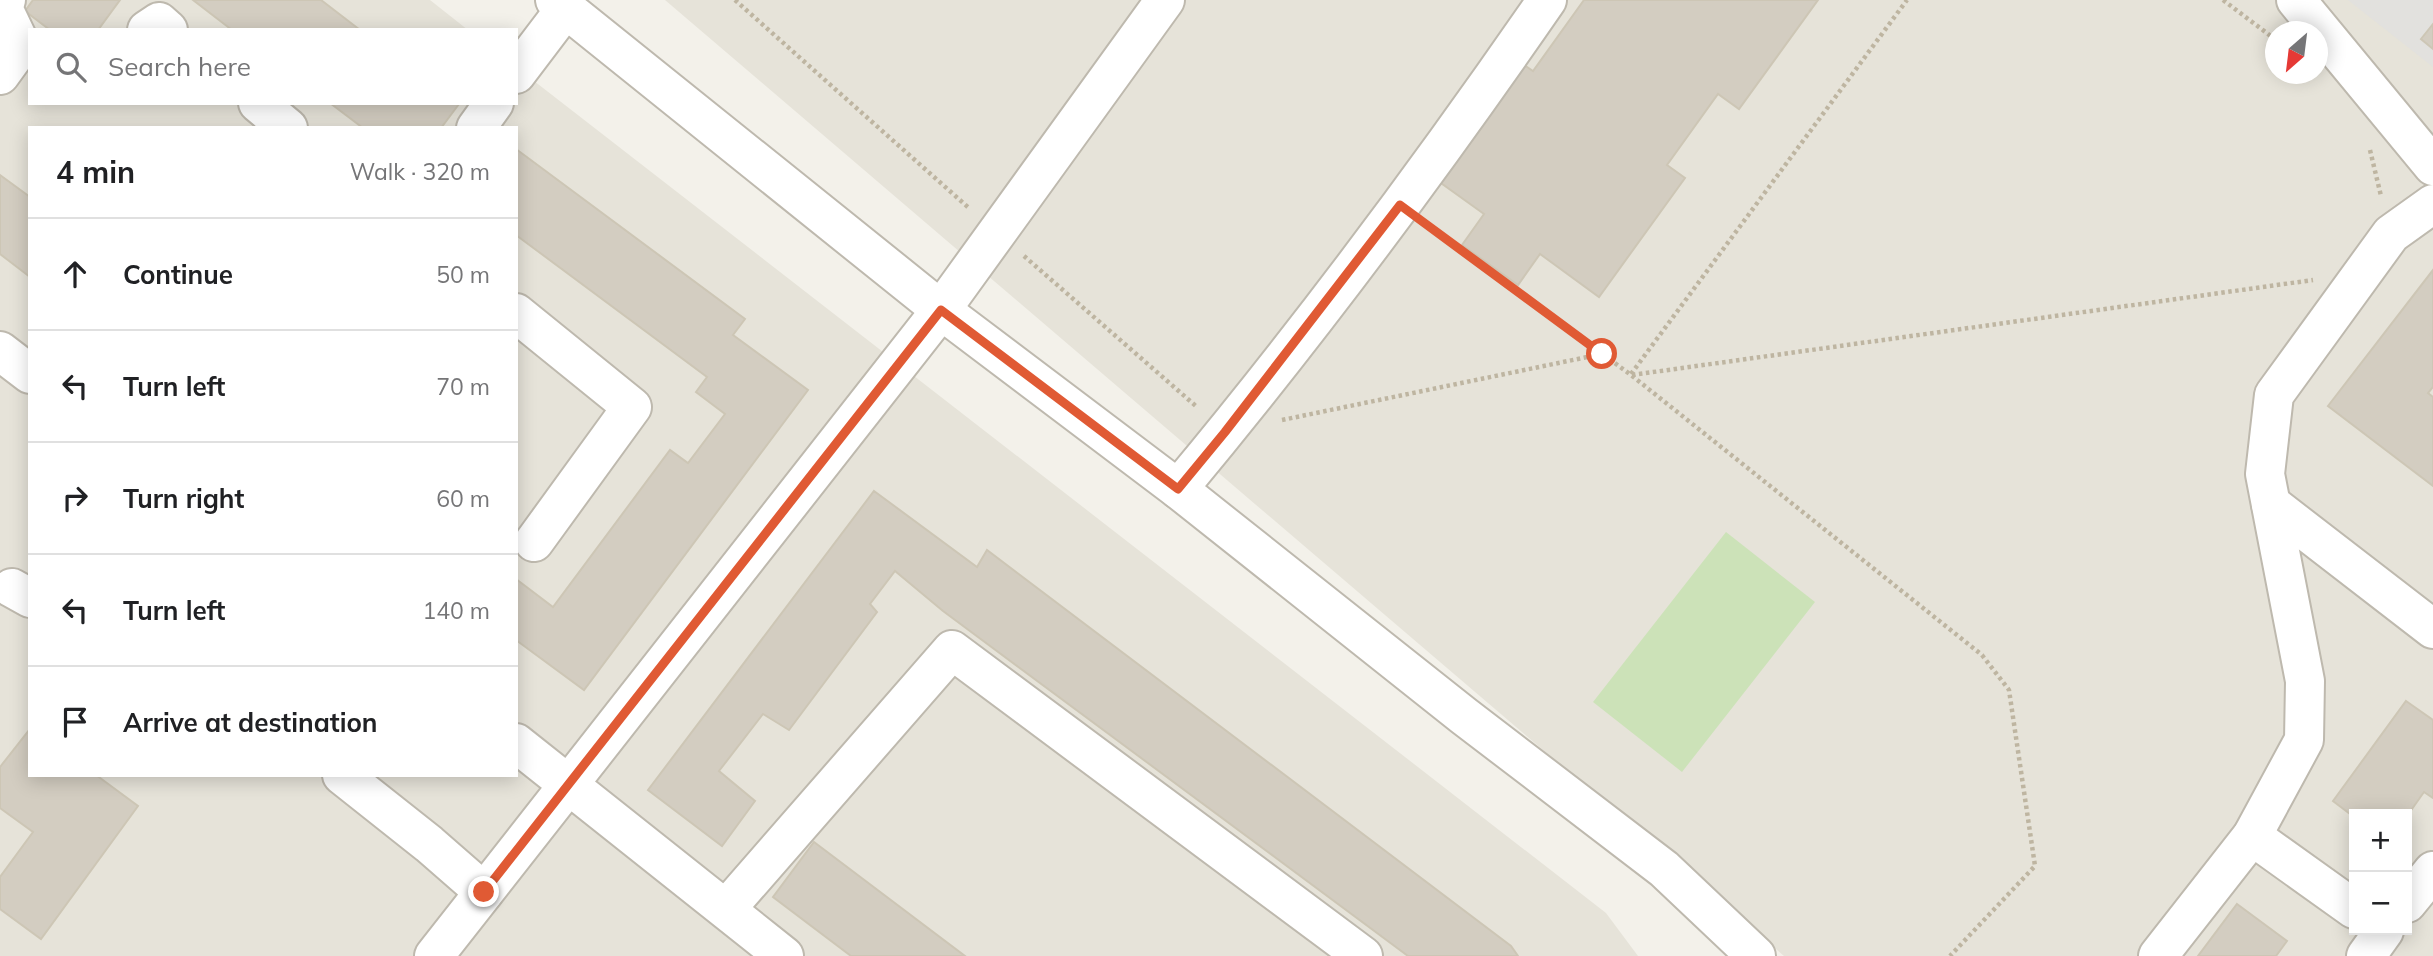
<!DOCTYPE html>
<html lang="en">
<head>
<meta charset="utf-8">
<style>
  :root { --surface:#fff; --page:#f2f2f2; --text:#202124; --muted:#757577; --line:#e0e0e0 }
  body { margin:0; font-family:Mulish,sans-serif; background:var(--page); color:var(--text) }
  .controls { position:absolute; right:21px; bottom:21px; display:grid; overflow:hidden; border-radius:0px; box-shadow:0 4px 18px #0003 }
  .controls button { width:63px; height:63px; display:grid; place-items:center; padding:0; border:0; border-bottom:2px solid var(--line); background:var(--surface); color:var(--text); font:35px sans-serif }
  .compass { position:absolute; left:2265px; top:21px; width:63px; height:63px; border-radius:50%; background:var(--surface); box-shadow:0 4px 18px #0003; rotate:208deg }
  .stop { position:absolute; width:21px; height:21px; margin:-16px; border:5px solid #e05a34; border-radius:50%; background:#fff }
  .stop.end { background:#e05a34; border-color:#fff; box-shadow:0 2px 7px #0008 }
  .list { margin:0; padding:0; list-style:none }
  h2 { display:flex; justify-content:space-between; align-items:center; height:91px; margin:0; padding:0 28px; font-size:30px }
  h2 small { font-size:23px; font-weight:400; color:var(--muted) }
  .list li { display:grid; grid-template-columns:46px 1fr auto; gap:21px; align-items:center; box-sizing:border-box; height:112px; padding:0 28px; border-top:2px solid var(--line) }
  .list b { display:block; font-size:26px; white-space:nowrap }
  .list em { font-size:23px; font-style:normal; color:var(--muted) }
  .icon { flex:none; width:38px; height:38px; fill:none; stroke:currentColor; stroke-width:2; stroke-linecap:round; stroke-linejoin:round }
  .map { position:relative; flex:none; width:2433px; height:956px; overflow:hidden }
  .search { position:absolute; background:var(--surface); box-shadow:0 4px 18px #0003; left:28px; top:28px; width:490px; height:77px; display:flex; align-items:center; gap:18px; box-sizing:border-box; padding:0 24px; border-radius:0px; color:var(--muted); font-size:26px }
  .panel { position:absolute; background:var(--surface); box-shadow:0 4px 18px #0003; left:28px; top:126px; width:490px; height:651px; border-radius:0px }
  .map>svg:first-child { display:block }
</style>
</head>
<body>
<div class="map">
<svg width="2433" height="956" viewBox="0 0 2433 956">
  <rect width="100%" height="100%" fill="#f3f1ea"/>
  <!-- residential -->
  <g fill="#e6e3d9" fill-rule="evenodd">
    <path d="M0,0h430l38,30h-438v73h486v-36l1090,846 32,43h-1638zM30,128h486v647h-486z"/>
    <path d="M665,0h1768v956h-649zM2276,32h42v42h-42zM2354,814h53v116h-53z"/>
  </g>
  <!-- green -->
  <path fill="#cce2b8" d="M1726,532l89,70 -133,170 -89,-70z"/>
  <!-- parking -->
  <path fill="#e2e1de" d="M2348,0h85v67z"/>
  <!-- building -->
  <g fill="#d3cdc1" stroke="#cdc6b5" stroke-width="2">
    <path d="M33,0h87l-22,30h-48l-25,-19z"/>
    <path d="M193,0h128l39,30h-128z"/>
    <path d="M1584,0h234l-79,109 -21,-15 -51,71 18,13 -86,119 -59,-43 -22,31 -56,-40 22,-31 -57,-41 84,-117 22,15z"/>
    <path d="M2433,24v25l-12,-10z"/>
    <path d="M330,103h129v1l-18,24h-78z"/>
    <path d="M516,149l229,170 -12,16 75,55 -224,300 -68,-50v-61l37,28 117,-157 18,13 37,-49 -29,-22 11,-15 -191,-142z"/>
    <path d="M0,175l30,22v80l-30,-23z"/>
    <path d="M2433,270v117l-5,6 5,4v89l-105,-80z"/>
    <path d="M874,491l103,76 10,-17 524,396 7,10h-110l-465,-345 -48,-40 -25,33 7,8 -88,118 -26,-16 -44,57 36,30 -33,45 -74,-56z"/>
    <path d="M2406,701l27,19v78l-9,-6 -17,24 -53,-2v3l-21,-16z"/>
    <path d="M30,729v46h66l42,31 -97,133 -41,-30v-32l33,-45 -33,-24v-41z"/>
    <path d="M814,842l151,114h-114l-78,-59z"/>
    <path d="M2237,904l50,37 -11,15h-78z"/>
  </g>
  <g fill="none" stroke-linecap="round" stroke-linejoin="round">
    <!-- minor casing -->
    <g stroke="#beb9ae" stroke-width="42">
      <g id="minor">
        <path d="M555,0l386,310 237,179 286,227 200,153 92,87"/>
        <path d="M2296,0l137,166"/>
        <path d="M147,30l12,-8 9,8"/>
        <path d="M516,74l50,-66"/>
        <path d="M0,75l21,-29 -18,-38 3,-8"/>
        <path d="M258,103l30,25"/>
        <path d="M476,128l18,-25"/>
        <path d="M516,313l116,94 -98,135"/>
        <path d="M0,351l30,23"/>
        <path d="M1178,489c130,-156 253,-321 369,-489"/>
        <path d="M2271,504l162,125"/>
        <path d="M12,588l18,10"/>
        <path d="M516,743l268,213"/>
        <path d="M342,775l87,69 55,48"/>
        <path d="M2252,836l102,73"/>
        <path d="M2407,903l26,-32"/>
        <path d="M726,909l226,-259 411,306"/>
        <path d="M434,956l507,-646 224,-310"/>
        <path d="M2158,956l94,-120 52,-96 1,-59 -40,-207 9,-79 117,-161 42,-30"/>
        <path d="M2366,956l18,-25"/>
      </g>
    </g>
    <!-- path -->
    <g stroke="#beb5a1" stroke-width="4.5" stroke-dasharray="3.5 3.5" stroke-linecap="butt">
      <path d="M735,0l235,209"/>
      <path d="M2223,0l53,40"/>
      <path d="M2370,150l11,46"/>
      <path d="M1429,226l202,149 351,280 27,35 26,176 -85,90"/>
      <path d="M1024,256l173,151"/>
      <path d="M1631,374l276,-374"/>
      <path d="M1632,375l681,-95"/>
      <path d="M1282,420l320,-66"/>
    </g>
    <!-- minor -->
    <use href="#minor" stroke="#fff" stroke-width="38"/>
  </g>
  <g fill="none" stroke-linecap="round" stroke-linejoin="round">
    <!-- route -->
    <path stroke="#e05a34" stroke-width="9" d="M484,892l457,-582 237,179 47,-57 175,-227 202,149"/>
  </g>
</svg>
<div class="controls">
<button>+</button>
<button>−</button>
</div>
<svg class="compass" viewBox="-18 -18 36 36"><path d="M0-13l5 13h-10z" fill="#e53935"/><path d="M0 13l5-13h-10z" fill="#757577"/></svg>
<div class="stop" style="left:1602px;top:354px"></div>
<div class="stop end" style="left:484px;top:892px"></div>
<div class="search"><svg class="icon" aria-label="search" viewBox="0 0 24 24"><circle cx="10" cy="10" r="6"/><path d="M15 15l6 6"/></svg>Search here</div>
<section class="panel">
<h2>4 min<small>Walk · 320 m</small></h2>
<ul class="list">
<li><svg class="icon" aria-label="ahead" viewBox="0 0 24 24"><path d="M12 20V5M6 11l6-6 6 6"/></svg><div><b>Continue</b></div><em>50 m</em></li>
<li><svg class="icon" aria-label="left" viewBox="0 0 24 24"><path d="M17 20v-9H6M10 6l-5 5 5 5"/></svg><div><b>Turn left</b></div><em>70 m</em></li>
<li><svg class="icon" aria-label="right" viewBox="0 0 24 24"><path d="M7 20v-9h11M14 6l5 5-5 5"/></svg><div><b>Turn right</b></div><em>60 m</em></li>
<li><svg class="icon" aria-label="left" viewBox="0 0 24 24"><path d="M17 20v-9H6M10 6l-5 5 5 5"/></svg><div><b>Turn left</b></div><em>140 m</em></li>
<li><svg class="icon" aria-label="arrive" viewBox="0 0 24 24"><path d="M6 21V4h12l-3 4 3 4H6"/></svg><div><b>Arrive at destination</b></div></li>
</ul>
</section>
</div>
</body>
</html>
